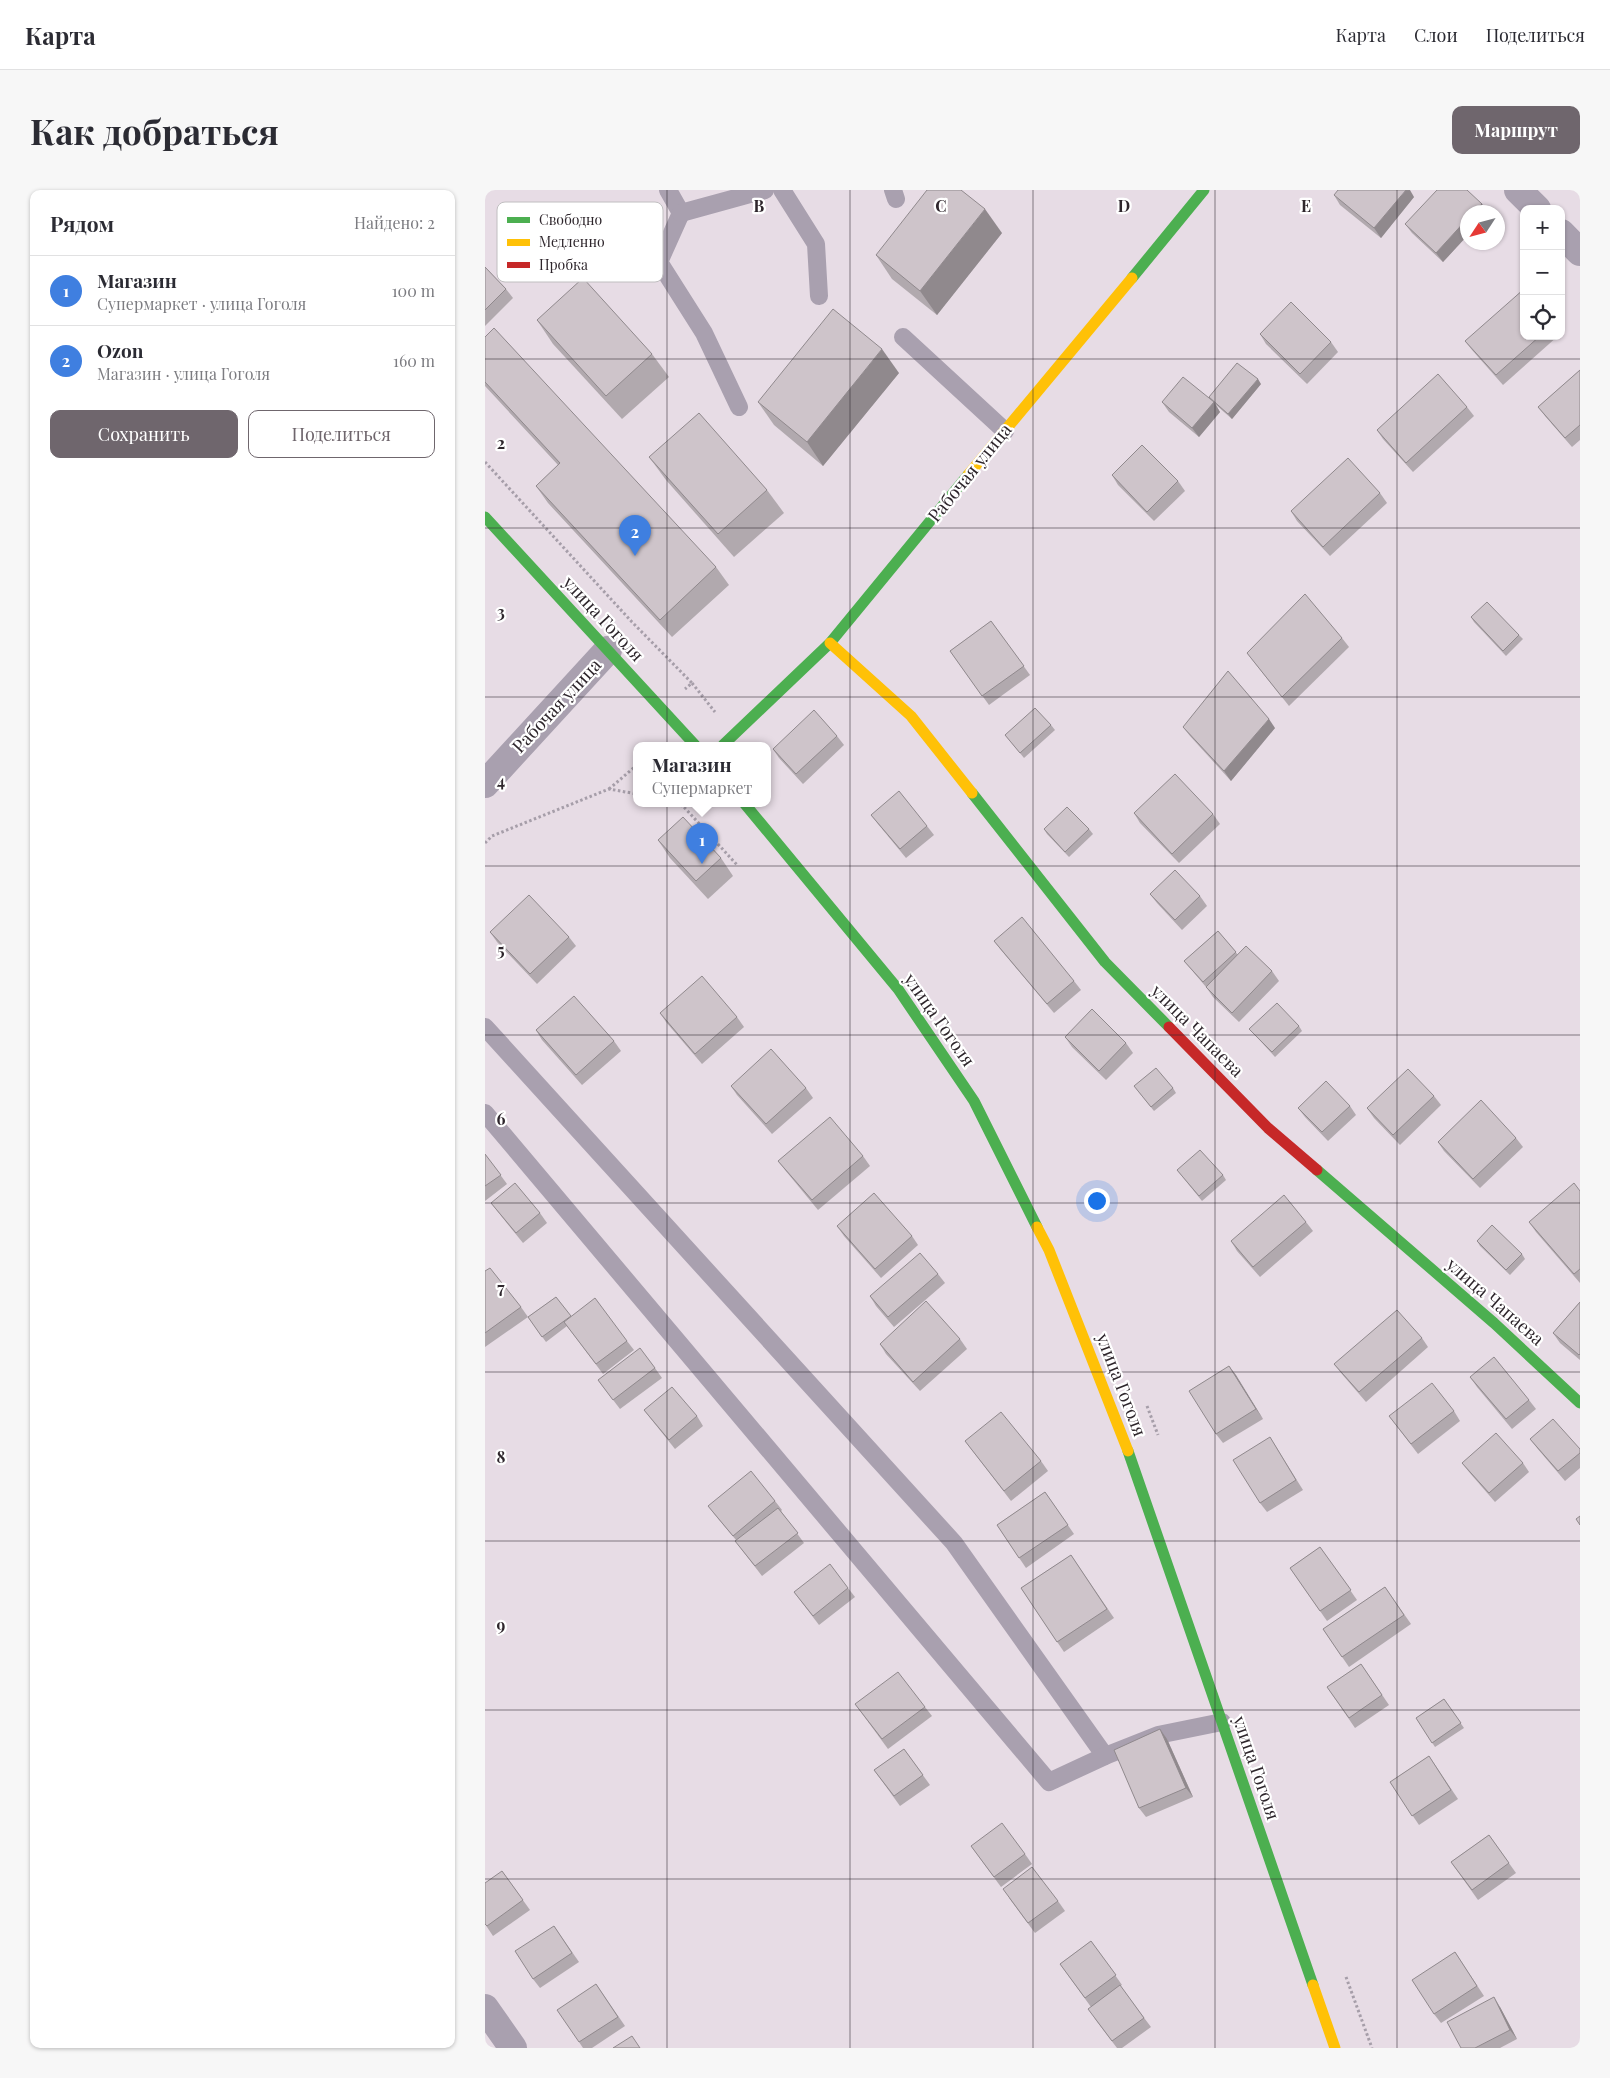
<!DOCTYPE html>
<html lang="ru">
<head>
<meta charset="utf-8">
<style>
  :root { --surface:#fff; --page:#f7f7f7; --text:#2b2b33; --muted:#7c7c81; --line:#e1e1e2; --accent:#6f666d }
  body { margin:0; font-family:"Playfair Display",serif; background:var(--page); color:var(--text) }
  .controls { position:absolute; right:15px; top:15px; display:grid; overflow:hidden; border-radius:10px; box-shadow:0 1px 4px #0004 }
  .controls button { width:45px; height:45px; display:grid; place-items:center; padding:0; border:0; border-bottom:1px solid var(--line); background:var(--surface); color:var(--text); font:25px sans-serif }
  .compass { position:absolute; left:975px; top:15px; width:45px; height:45px; border-radius:50%; background:var(--surface); box-shadow:0 1px 4px #0004; rotate:234deg }
  .you { position:absolute; left:611px; top:1010px; width:18px; height:18px; margin:-12px; border:4px solid #fff; border-radius:50%; background:#1a73e8; box-shadow:0 0 0 8px #1a73e833 }
  .badge { display:grid; place-items:center; width:32px; height:32px; border-radius:50%; background:var(--accent); color:#fff; font-size:16px; font-weight:700 }
  .pin { position:absolute; translate:-50% -41px; filter:drop-shadow(0 1px 2px #0008) }
  .pin::after { content:''; position:absolute; top:26px; width:18px; height:15px; background:inherit; clip-path:polygon(0 0,100% 0,50% 100%) }
  .popup { position:absolute; left:148px; top:552px; width:138px; height:65px; box-sizing:border-box; display:grid; place-content:center; border-radius:10px; background:var(--surface); filter:drop-shadow(0 1px 4px #0005); font-size:16px; white-space:nowrap; color:var(--muted) }
  .popup b { font-size:19px; color:var(--text) }
  .popup::after { content:''; position:absolute; left:50%; top:100%; margin-left:-10px; border:10px solid transparent; border-top-color:var(--surface) }
  .list { margin:0; padding:0; list-style:none }
  h2 { display:flex; justify-content:space-between; align-items:center; height:65px; margin:0; padding:0 20px; font-size:21px }
  h2 small { font-size:16px; font-weight:400; color:var(--muted) }
  .list li { display:grid; grid-template-columns:32px 1fr auto; gap:15px; align-items:center; box-sizing:border-box; height:70px; padding:0 20px; border-top:1px solid var(--line) }
  .list b { display:block; font-size:19px; white-space:nowrap }
  .list p { margin:0; font-size:16px; white-space:nowrap; color:var(--muted) }
  .list em { font-size:16px; font-style:normal; color:var(--muted) }
  .actions { display:flex; gap:10px; padding:15px 20px }
  .actions a { flex:1; padding:11px 0; border:1px solid var(--accent); border-radius:10px; text-align:center; font-size:18px; color:var(--accent) }
  .actions .main { background:var(--accent); color:#fff }
  .icon { flex:none; width:28px; height:28px; fill:none; stroke:currentColor; stroke-width:2; stroke-linecap:round; stroke-linejoin:round }
  .map { position:relative; flex:none; width:1095px; height:1858px; overflow:hidden; border-radius:10px }
  header { display:flex; align-items:center; gap:30px; box-sizing:border-box; height:70px; padding:0 25px; background:var(--surface); border-bottom:1px solid var(--line) }
  header strong { font-size:24px }
  nav { display:flex; gap:28px; margin-inline-start:auto; font-size:18px }
  .intro { display:flex; align-items:center; justify-content:space-between; box-sizing:border-box; height:120px; padding:0 30px }
  h1 { margin:0; font-size:35px }
  .button { padding:12px 22px; border-radius:10px; background:var(--accent); color:#fff; font-size:18px; font-weight:700 }
  main { display:flex; gap:30px; padding:0 30px }
  aside { flex:1; background:var(--surface); border-radius:10px; box-shadow:0 1px 4px #0004 }
  .map>svg:first-child { display:block }
</style>
</head>
<body>
<header>
<strong>Карта</strong>
<nav><a>Карта</a><a>Слои</a><a>Поделиться</a></nav>
</header>
<div class="intro"><h1>Как добраться</h1><a class="button">Маршрут</a></div>
<main>
<aside>
<h2>Рядом<small>Найдено: 2</small></h2>
<ul class="list">
<li><span class="badge" style="background:#3f7fe0">1</span><div><b>Магазин</b><p>Супермаркет · улица Гоголя</p></div><em>100 m</em></li>
<li><span class="badge" style="background:#3f7fe0">2</span><div><b>Ozon</b><p>Магазин · улица Гоголя</p></div><em>160 m</em></li>
</ul>
<div class="actions"><a class="main">Сохранить</a><a>Поделиться</a></div>
</aside>
<div class="map">
<svg width="1095" height="1858" viewBox="0 0 1095 1858">
  <rect width="100%" height="100%" fill="#e7dce5"/>
  <g fill="none" stroke-linecap="round" stroke-linejoin="round">
    <!-- path -->
    <g stroke="#a69ea9" stroke-width="3" stroke-dasharray="2.5 2.5" stroke-linecap="butt">
      <path d="M0,272l147,160 60,61 -7,6"/>
      <path d="M207,493l23,29"/>
      <path d="M124,599l28,-24"/>
      <path d="M185,613l13,3 55,60"/>
      <path d="M0,653l7,-7 117,-47 28,5"/>
      <path d="M662,1216l11,29"/>
      <path d="M861,1787l26,71"/>
    </g>
    <!-- lane -->
    <g stroke="#a9a0af" stroke-width="18">
      <path d="M183,0l13,23 -22,49 45,71 35,74"/>
      <path d="M297,0l34,54 3,52"/>
      <path d="M408,0l3,9"/>
      <path d="M196,23l84,-23"/>
      <path d="M418,147l102,94"/>
      <path d="M0,837l469,516 151,213"/>
      <path d="M0,923l564,669 56,-26 53,-21 64,-13"/>
    </g>
    <!-- street -->
    <g stroke="#a9a0af" stroke-width="28">
      <path d="M1033,0l19,19"/>
      <path d="M1076,43l19,19"/>
      <path d="M0,594l123,-134"/>
      <path d="M0,1818l28,40"/>
    </g>
    <!-- fast -->
    <g stroke="#4caf50" stroke-width="11">
      <path d="M647,88l72,-88"/>
      <path d="M0,327l210,228"/>
      <path d="M238,555l107,-102 138,-168"/>
      <path d="M487,603l133,169 64,65"/>
      <path d="M259,613l154,186 76,112 63,126"/>
      <path d="M832,980l177,153 86,80"/>
      <path d="M643,1261l185,534"/>
    </g>
    <!-- slow -->
    <g stroke="#ffc107" stroke-width="11">
      <path d="M483,285l164,-197"/>
      <path d="M345,453l81,73 61,77"/>
      <path d="M552,1037l12,23 79,201"/>
      <path d="M828,1795l22,63"/>
    </g>
    <!-- jam -->
    <path stroke="#c62828" stroke-width="11" d="M684,837l99,101 49,42"/>
  </g>
  <!-- wall -->
  <g fill="#b1a9ae">
    <path d="M849,5l80,2 -33,41 -41,-33z"/>
    <path d="M997,14l6,8h-21v24l-24,26 -31,-29 -7,-9z"/>
    <path d="M517,43l-65,82 -45,-36 -16,-24z"/>
    <path d="M0,77l21,22 7,9 -28,28z"/>
    <path d="M52,130l115,34 17,23 -47,42 -69,-75z"/>
    <path d="M1076,136l3,4 -3,3z"/>
    <path d="M775,144l71,8 7,10 -31,32 -41,-40z"/>
    <path d="M1039,146h34l-55,49 -31,-35 -7,-9z"/>
    <path d="M0,147l231,230 13,18 -57,52 -124,-134 -12,-17 22,-21 -73,-79z"/>
    <path d="M1095,180v70l-8,7 -27,-31 -7,-9z"/>
    <path d="M414,183l-76,93 -49,-41 -16,-23z"/>
    <path d="M776,194l-29,35 -16,-14 4,7 -21,25 -30,-25 -7,-10 48,-3z"/>
    <path d="M982,217l7,9 -61,56 -30,-33 -6,-9z"/>
    <path d="M164,267l118,33 17,23 -50,44 -68,-77z"/>
    <path d="M627,285l66,6 7,10 -31,30 -36,-36z"/>
    <path d="M895,303l7,10 -57,53 -33,-35 -6,-10z"/>
    <path d="M986,427l48,18 4,4 -17,17 -32,-34z"/>
    <path d="M506,431l39,54 -41,30 -39,-54z"/>
    <path d="M857,448l7,9 -60,59 -35,-44 -7,-9z"/>
    <path d="M566,535l4,5 -31,28 -19,-23z"/>
    <path d="M698,537l92,1 -44,53 -41,-45z"/>
    <path d="M352,546l7,9 -41,39 -24,-26 -6,-9z"/>
    <path d="M649,623l79,1 7,10 -41,39 -39,-40z"/>
    <path d="M386,625l56,11 7,9 -28,23 -28,-34z"/>
    <path d="M559,639h45l4,5 -24,23 -22,-23z"/>
    <path d="M173,650l63,18 12,18 -25,23 -38,-41z"/>
    <path d="M665,704l50,2 7,10 -25,24 -25,-27z"/>
    <path d="M733,741l20,24 34,16 7,10 -40,41 -26,-25 -7,-10 -22,-26z"/>
    <path d="M5,742l79,5 7,9 -39,38 -40,-42z"/>
    <path d="M509,751l80,40 7,9 -27,23 -53,-63z"/>
    <path d="M175,823l77,4 7,10 -42,37 -36,-42z"/>
    <path d="M814,836l3,5 -27,26 -22,-24 -4,-4z"/>
    <path d="M51,840l78,11 7,10 -39,34 -40,-45z"/>
    <path d="M580,847l61,6 7,10 -27,27 -34,-33z"/>
    <path d="M246,896l75,2 7,10 -41,36 -35,-39z"/>
    <path d="M649,896l39,2 3,5 -22,18z"/>
    <path d="M949,906l7,9 -41,40 -26,-27 -7,-10z"/>
    <path d="M865,916l6,9 -28,26 -23,-24 -7,-9z"/>
    <path d="M1031,948l7,9 -43,41 -36,-37 -6,-9z"/>
    <path d="M0,964l22,30 -22,17z"/>
    <path d="M378,966l7,10 -52,44 -33,-40 -7,-9z"/>
    <path d="M692,980l46,5 3,5 -24,21z"/>
    <path d="M1095,1001v92l-44,-51 -7,-10z"/>
    <path d="M6,1013l49,10 7,10 -24,20 -25,-31z"/>
    <path d="M821,1032l7,9 -53,46 -23,-26 -6,-10z"/>
    <path d="M352,1036l75,10 6,9 -37,33 -37,-42z"/>
    <path d="M992,1051l45,13 3,5 -15,16 -30,-29z"/>
    <path d="M0,1081l36,36 7,10 -43,30z"/>
    <path d="M453,1084l7,9 -51,44 -18,-21 -6,-10z"/>
    <path d="M71,1107l15,20 56,24 7,9 -31,24 -36,-48 -21,16 -18,-25z"/>
    <path d="M1095,1112v58l-20,-17 -7,-10z"/>
    <path d="M937,1148l6,9 -62,55 -25,-29 -7,-9z"/>
    <path d="M475,1149l7,10 -47,42 -34,-37 -6,-10z"/>
    <path d="M744,1176l34,53 -40,24 -7,-9z"/>
    <path d="M170,1178l7,10 -42,31 -22,-29z"/>
    <path d="M985,1187l59,23 7,9 -24,20 -35,-42z"/>
    <path d="M159,1220l53,6 6,10 -28,23 -24,-30z"/>
    <path d="M969,1221l6,10 -42,33 -29,-38z"/>
    <path d="M785,1247l33,53 -36,22 -7,-9z"/>
    <path d="M1045,1249l50,10v19l-15,13 -28,-33z"/>
    <path d="M480,1251l76,20 7,10 -37,30z"/>
    <path d="M977,1273h61l6,9 -34,30 -26,-30z"/>
    <path d="M560,1302l29,42 -48,34 -29,-43z"/>
    <path d="M290,1311l7,9 -1,1 23,32 -42,33 -20,-26 -6,-10 -21,-25 -7,-9z"/>
    <path d="M835,1357l37,53 -30,21 -37,-53z"/>
    <path d="M586,1365l43,63 -50,34 -43,-64z"/>
    <path d="M900,1397l26,37 -62,43 -26,-38z"/>
    <path d="M363,1398l7,9 -36,28 -25,-33z"/>
    <path d="M876,1474l28,41 -34,23 -28,-41z"/>
    <path d="M959,1509l20,29 -29,19 -19,-29z"/>
    <path d="M370,1514l70,3 7,9 -44,33z"/>
    <path d="M682,1549l26,58 -47,20 -7,-9z"/>
    <path d="M419,1559l26,36 -30,21 -26,-36z"/>
    <path d="M944,1566l29,43 -39,26 -29,-43z"/>
    <path d="M1004,1645l27,38 -38,27 -27,-38z"/>
    <path d="M486,1656l54,8 7,10 -31,23z"/>
    <path d="M17,1681l28,39 -37,26 -8,-12z"/>
    <path d="M524,1708l49,3 7,10 -30,22z"/>
    <path d="M69,1736l25,36 -39,26 -7,-9z"/>
    <path d="M606,1751l31,44 -2,1 31,41 -29,21h-5l-22,-29 -4,-12 -31,-43z"/>
    <path d="M970,1762l29,44 -43,27 -7,-9z"/>
    <path d="M111,1794l29,42 -33,22h-9l-4,-6z"/>
    <path d="M1015,1817l17,32 -17,9h-39z"/>
  </g>
  <!-- shaded-wall -->
  <g fill="#90898d">
    <path d="M921,0h4l4,7 -33,41 -7,-10z"/>
    <path d="M997,14l6,8h-15z"/>
    <path d="M500,19l17,24 -65,82 -17,-24z"/>
    <path d="M982,29v17l-24,26 -7,-9z"/>
    <path d="M397,159l17,24 -76,93 -16,-24z"/>
    <path d="M773,189l3,5 -29,35 -4,-5z"/>
    <path d="M729,212l6,10 -21,25 -7,-9z"/>
    <path d="M784,529l6,9 -44,53 -7,-10z"/>
    <path d="M744,1176l7,9 27,44 -7,-10z"/>
    <path d="M675,1539l7,10 26,58 -7,-9z"/>
    <path d="M1009,1807l6,10 17,32 -7,-9z"/>
  </g>
  <!-- building -->
  <g fill="#cec4ca" stroke="#90898d">
    <path d="M442,0h34l24,19 -65,82 -44,-36z"/>
    <path d="M853,0h68l-32,38 -40,-33z"/>
    <path d="M952,0h30l15,14 -9,8h-6v7l-31,34 -31,-29z"/>
    <path d="M0,77l21,22 -21,21z"/>
    <path d="M98,88l69,76 -46,42 -69,-76z"/>
    <path d="M1039,99v47h16l-44,39 -31,-34z"/>
    <path d="M806,112l40,40 -31,32 -40,-40z"/>
    <path d="M348,119l49,40 -75,93 -49,-40z"/>
    <path d="M9,138l222,239 -56,53 -124,-134 24,-23 -75,-81v-45z"/>
    <path d="M752,173l21,16 -30,35 -19,-17z"/>
    <path d="M1095,180v55l-15,13 -27,-31z"/>
    <path d="M953,184l29,33 -61,56 -29,-33z"/>
    <path d="M698,187l31,25 -22,26 -30,-26z"/>
    <path d="M214,223l68,77 -49,44 -69,-77z"/>
    <path d="M657,255l36,36 -31,31 -35,-37z"/>
    <path d="M863,268l32,35 -57,54 -32,-36z"/>
    <path d="M820,404l37,44 -60,59 -35,-44z"/>
    <path d="M1002,412l32,33 -16,16 -32,-34z"/>
    <path d="M506,431l33,45 -42,30 -32,-45z"/>
    <path d="M743,481l41,48 -45,52 -41,-44z"/>
    <path d="M550,518l16,17 -31,28 -15,-18z"/>
    <path d="M329,520l23,26 -41,38 -23,-25z"/>
    <path d="M690,584l38,40 -41,40 -38,-41z"/>
    <path d="M414,601l28,35 -27,23 -29,-34z"/>
    <path d="M582,617l22,22 -24,23 -21,-23z"/>
    <path d="M198,627l38,41 -25,23 -38,-41z"/>
    <path d="M690,680l25,26 -25,24 -25,-26z"/>
    <path d="M44,705l40,42 -39,37 -40,-42z"/>
    <path d="M537,727l52,64 -27,23 -53,-63z"/>
    <path d="M733,741l18,21 -33,30 -19,-21z"/>
    <path d="M761,756l26,25 -40,42 -26,-26z"/>
    <path d="M217,786l35,41 -42,37 -35,-41z"/>
    <path d="M89,806l40,45 -38,34 -40,-45z"/>
    <path d="M792,813l22,23 -27,26 -23,-23z"/>
    <path d="M607,819l34,34 -27,28 -34,-34z"/>
    <path d="M286,859l35,39 -40,36 -35,-38z"/>
    <path d="M671,878l17,20 -22,19 -17,-21z"/>
    <path d="M923,879l26,27 -41,39 -26,-27z"/>
    <path d="M841,891l24,25 -28,26 -24,-24z"/>
    <path d="M996,910l35,38 -43,41 -35,-37z"/>
    <path d="M345,927l33,39 -51,44 -34,-39z"/>
    <path d="M715,960l23,25 -24,21 -22,-26z"/>
    <path d="M0,964l16,21 -16,11z"/>
    <path d="M30,993l25,30 -24,20 -25,-30z"/>
    <path d="M1089,993l6,8v78l-6,5 -45,-52z"/>
    <path d="M389,1003l38,43 -37,33 -38,-43z"/>
    <path d="M799,1005l22,27 -53,45 -22,-26z"/>
    <path d="M1007,1035l30,29 -16,16 -29,-29z"/>
    <path d="M435,1063l18,21 -50,43 -18,-21z"/>
    <path d="M5,1078l31,39 -36,26v-62z"/>
    <path d="M71,1107l15,19 -29,21 -14,-20z"/>
    <path d="M110,1108l32,43 -31,23 -32,-42z"/>
    <path d="M441,1111l34,38 -47,43 -33,-38z"/>
    <path d="M1095,1112v52l-1,1 -26,-22z"/>
    <path d="M912,1120l25,28 -63,54 -25,-28z"/>
    <path d="M155,1158l15,20 -42,32 -15,-20z"/>
    <path d="M1009,1167l35,43 -23,19 -36,-42z"/>
    <path d="M744,1176l27,43 -40,25 -27,-43z"/>
    <path d="M947,1193l22,28 -43,33 -22,-28z"/>
    <path d="M187,1197l25,29 -28,24 -25,-30z"/>
    <path d="M516,1222l40,49 -37,30 -39,-50z"/>
    <path d="M1068,1229l27,30v4l-22,18 -28,-32z"/>
    <path d="M1011,1243l27,30 -34,30 -27,-30z"/>
    <path d="M785,1247l26,43 -36,23 -27,-43z"/>
    <path d="M266,1281l24,30 -42,35 -25,-30z"/>
    <path d="M560,1302l23,33 -49,33 -22,-33z"/>
    <path d="M293,1318l20,25 -43,33 -20,-25z"/>
    <path d="M1095,1326v9l-4,-6z"/>
    <path d="M835,1357l31,43 -31,21 -30,-43z"/>
    <path d="M586,1365l36,54 -50,33 -36,-54z"/>
    <path d="M345,1374l18,24 -35,28 -19,-24z"/>
    <path d="M900,1397l19,28 -62,42 -19,-28z"/>
    <path d="M876,1474l21,31 -33,23 -22,-31z"/>
    <path d="M413,1482l27,35 -43,32 -27,-35z"/>
    <path d="M959,1509l17,24 -29,20 -16,-25z"/>
    <path d="M675,1539l26,59 -47,20 -25,-58z"/>
    <path d="M419,1559l19,26 -29,21 -20,-26z"/>
    <path d="M944,1566l22,34 -39,26 -22,-34z"/>
    <path d="M517,1633l23,31 -31,23 -23,-31z"/>
    <path d="M1004,1645l20,28 -37,27 -21,-28z"/>
    <path d="M547,1677l26,34 -30,22 -25,-34z"/>
    <path d="M17,1681l21,29 -36,26 -2,-2v-41z"/>
    <path d="M69,1736l18,27 -39,26 -18,-28z"/>
    <path d="M606,1751l25,34 -31,23 -25,-34z"/>
    <path d="M970,1762l22,34 -43,28 -22,-34z"/>
    <path d="M111,1794l22,33 -39,25 -22,-32z"/>
    <path d="M635,1795l24,33 -32,23 -24,-32z"/>
    <path d="M1009,1807l16,33 -35,18h-14l-14,-26z"/>
    <path d="M147,1846l8,12h-27z"/>
  </g>
  <!-- grid -->
  <path fill="none" stroke="#2e262c" stroke-width="1" stroke-opacity="0.55" d="M182,0v1858M365,0v1858M548,0v1858M730,0v1858M912,0v1858M0,169h1095M0,338h1095M0,507h1095M0,676h1095M0,845h1095M0,1013h1095M0,1182h1095M0,1351h1095M0,1520h1095M0,1689h1095"/>
  <g text-anchor="middle" stroke-width="4.5" stroke-linejoin="round" paint-order="stroke">
    <!-- street labels -->
    <g font-size="18" fill="#2e262c" stroke="#fff">
      <text transform="translate(485 283) rotate(-51)" y="6">Рабочая улица</text>
      <text transform="translate(118 429) rotate(47)" y="6">улица Гоголя</text>
      <text transform="translate(72 516) rotate(-47)" y="6">Рабочая улица</text>
      <text transform="translate(454 830) rotate(55)" y="6">улица Гоголя</text>
      <text transform="translate(712 841) rotate(45)" y="6">улица Чапаева</text>
      <text transform="translate(1010 1112) rotate(41)" y="6">улица Чапаева</text>
      <text transform="translate(636 1195) rotate(69)" y="6">улица Гоголя</text>
      <text transform="translate(771 1578) rotate(71)" y="6">улица Гоголя</text>
    </g>
  </g>
  <!-- legend -->
  <rect x="12" y="12" width="166" height="80" rx="8" fill="#fff" stroke="#c0bec0" stroke-width="1"/>
  <rect x="22" y="27" width="23" height="6" fill="#4caf50"/>
  <rect x="22" y="49" width="23" height="7" fill="#ffc107"/>
  <rect x="22" y="72" width="23" height="6" fill="#c62828"/>
  <g font-size="14" fill="#2e262c">
    <text x="54" y="35">Свободно</text>
    <text x="54" y="57">Медленно</text>
    <text x="54" y="80">Пробка</text>
  </g>
  <g font-size="16" text-anchor="middle" font-weight="bold" fill="#2e262c" stroke="#fff" stroke-width="4.5" stroke-linejoin="round" paint-order="stroke">
    <text x="274" y="22">B</text>
    <text x="456" y="22">C</text>
    <text x="639" y="22">D</text>
    <text x="821" y="22">E</text>
    <text x="16" y="259">2</text>
    <text x="16" y="428">3</text>
    <text x="16" y="597">4</text>
    <text x="16" y="766">5</text>
    <text x="16" y="935">6</text>
    <text x="16" y="1104">7</text>
    <text x="16" y="1273">8</text>
    <text x="16" y="1441">9</text>
  </g>
</svg>
<div class="controls">
<button>+</button>
<button>−</button>
<button><svg class="icon" aria-label="locate" viewBox="0 0 24 24"><circle cx="12" cy="12" r="6"/><path d="M12 2v4M12 18v4M2 12h4M18 12h4"/></svg></button>
</div>
<svg class="compass" viewBox="-18 -18 36 36"><path d="M0-13l5 13h-10z" fill="#e53935"/><path d="M0 13l5-13h-10z" fill="#7c7c81"/></svg>
<div class="you"></div>
<div class="pin badge" style="left:217px;top:674px;background:#3f7fe0">1</div>
<div class="popup"><b>Магазин</b>Супермаркет</div>
<div class="pin badge" style="left:150px;top:366px;background:#3f7fe0">2</div>
</div>
</main>
</body>
</html>
